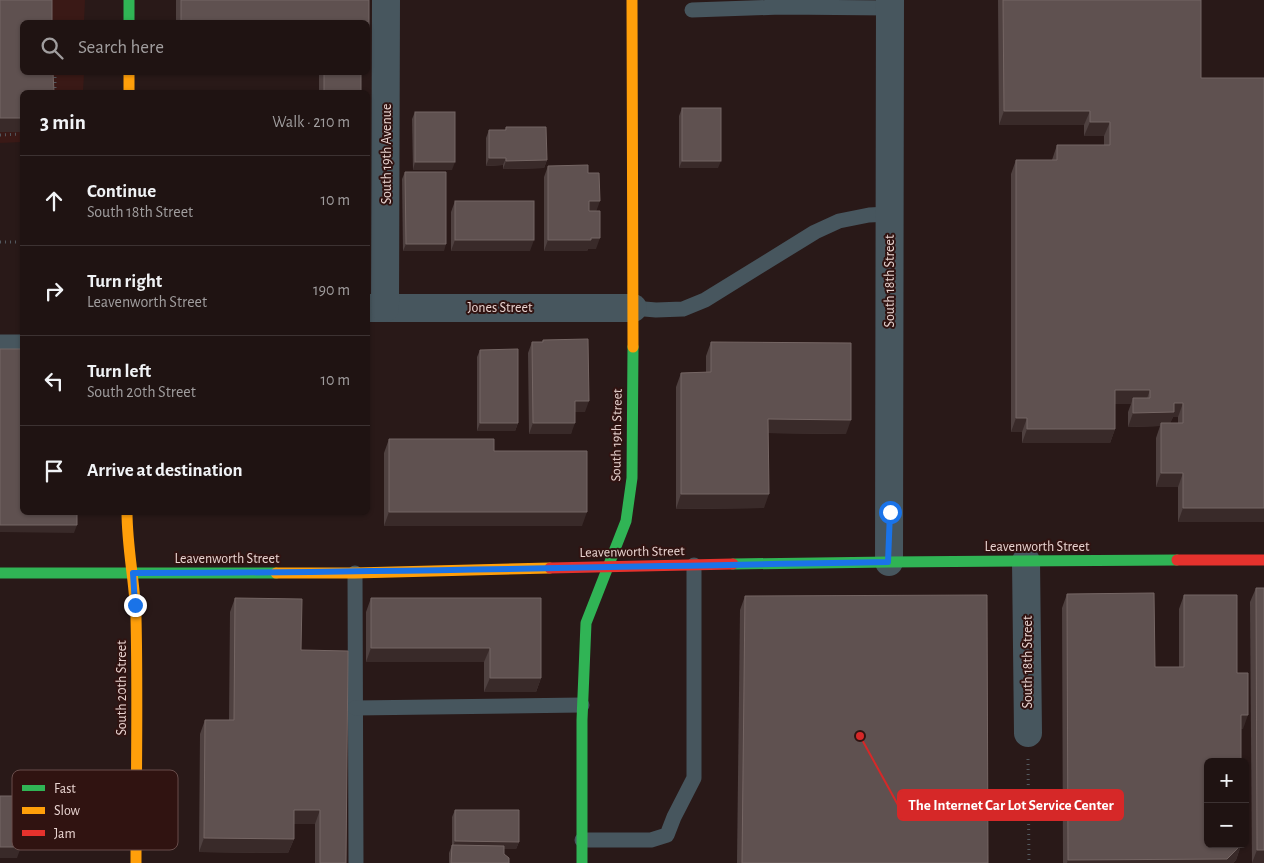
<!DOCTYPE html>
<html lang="en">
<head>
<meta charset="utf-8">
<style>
  :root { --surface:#1f1312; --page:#2c2020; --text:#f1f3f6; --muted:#a19e9f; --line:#3c3232 }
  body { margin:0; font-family:"Alegreya Sans",sans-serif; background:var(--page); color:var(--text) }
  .controls { position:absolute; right:15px; bottom:15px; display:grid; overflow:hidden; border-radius:8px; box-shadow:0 1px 4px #0004 }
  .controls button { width:45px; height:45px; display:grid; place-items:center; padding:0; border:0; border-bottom:1px solid var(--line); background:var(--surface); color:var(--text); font:25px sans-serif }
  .stop { position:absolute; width:15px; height:15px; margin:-11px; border:4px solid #1a73e8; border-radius:50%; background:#fff }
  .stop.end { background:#1a73e8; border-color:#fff; box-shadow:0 1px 5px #0008 }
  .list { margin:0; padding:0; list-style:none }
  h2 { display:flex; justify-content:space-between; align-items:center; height:65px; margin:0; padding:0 20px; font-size:21px }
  h2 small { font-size:16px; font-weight:400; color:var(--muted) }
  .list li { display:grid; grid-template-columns:32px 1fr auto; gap:15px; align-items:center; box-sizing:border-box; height:90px; padding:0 20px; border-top:1px solid var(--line) }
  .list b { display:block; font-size:19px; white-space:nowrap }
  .list p { margin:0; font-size:16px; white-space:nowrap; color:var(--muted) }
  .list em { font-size:16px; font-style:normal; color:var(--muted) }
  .icon { flex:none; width:28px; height:28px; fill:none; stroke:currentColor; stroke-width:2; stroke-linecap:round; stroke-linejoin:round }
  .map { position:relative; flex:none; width:1264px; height:863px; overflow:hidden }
  .search { position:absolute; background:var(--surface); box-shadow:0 1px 4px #0004; left:20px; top:20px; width:350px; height:55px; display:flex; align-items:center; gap:12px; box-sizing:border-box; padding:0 18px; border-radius:8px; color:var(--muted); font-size:19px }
  .panel { position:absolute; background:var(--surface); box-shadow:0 1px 4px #0004; left:20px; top:90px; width:350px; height:425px; border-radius:8px }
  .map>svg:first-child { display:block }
</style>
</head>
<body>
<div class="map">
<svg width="1264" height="863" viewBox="0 0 1264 863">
  <rect width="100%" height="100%" fill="#291918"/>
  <!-- built -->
  <path fill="#3a1916" d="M0,0h85l-1,22h-62v50l62,1 -1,19h-61v50l-22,1z"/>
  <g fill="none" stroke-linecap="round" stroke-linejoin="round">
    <!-- path -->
    <g stroke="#53595f" stroke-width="3" stroke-dasharray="1 4" stroke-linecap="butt">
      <path d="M55,72v20"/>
      <path d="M0,135l22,-1"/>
      <path d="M0,242h22"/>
      <path d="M1028,759l1,104"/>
    </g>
    <!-- lane -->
    <g stroke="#47565e" stroke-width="15">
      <path d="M692,10l89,-3 109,1"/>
      <path d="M633,308l23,2 27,-1 22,-9 110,-68 24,-11 30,-6 20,-1"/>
      <path d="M0,342h22"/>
      <path d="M355,573l1,290"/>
      <path d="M355,708l227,-3"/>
      <path d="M582,840h69l16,-5 7,-18 20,-39v-213"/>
    </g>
    <!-- street -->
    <g stroke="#47565e" stroke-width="28">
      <path d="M368,308h265"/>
      <path d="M385,308l1,-308"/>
      <path d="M1026,561l2,172"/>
      <path d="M889,562l1,-562"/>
    </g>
    <!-- fast -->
    <g stroke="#30b455" stroke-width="11">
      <path d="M129,0v22"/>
      <path d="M733,564l156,-2 288,-2"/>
      <path d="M0,573h276"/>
      <path d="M582,863v-143l4,-97 40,-102 6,-43 1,-131"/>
    </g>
    <!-- slow -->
    <g stroke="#ff9f0a" stroke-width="11">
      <path d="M632,0l1,347"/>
      <path d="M129,72v20"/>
      <path d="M127,512c0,36 8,71 9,106 2,82 0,164 0,245"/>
      <path d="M276,573h79l195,-5"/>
    </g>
    <!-- jam -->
    <g stroke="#e5322d" stroke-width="11">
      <path d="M1177,560h87"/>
      <path d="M550,568l183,-4"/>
    </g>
  </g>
  <!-- wall -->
  <g fill="#4f4140" fill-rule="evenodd">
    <path d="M176,0h193v43l-1,4v-25h-192z"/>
    <path d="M998,0h203v78h63v444h-86v-35h-22v-49l4,-12 -32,1v-15l3,-8h-16v25l-5,14h-88v-11h-11v-258l5,-14h36l5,-15h47v-9h-20v-11h-85zM1173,417h5v6h-8z"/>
    <rect x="319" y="72" width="42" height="20"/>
    <path d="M682,108l36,60h-39v-52z"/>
    <path d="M415,112l37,58h-39l-1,-51z"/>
    <path d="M506,127l41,33 -3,8 -41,1v-4l-17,1v-28l3,-8h16z"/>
    <path d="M548,166l40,7 8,38v38h-8l-1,2h-43v-74z"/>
    <path d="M405,172l39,79h-41l-1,-72z"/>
    <path d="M455,201l75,50h-79v-39z"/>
    <path d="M543,340l42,72h-10l-4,22h-42l-1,-81 4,-11h10z"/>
    <path d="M711,342l135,92 -78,-1 -4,75 -88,1v-122l5,-14 25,-1v-16z"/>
    <path d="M480,350l38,73 -3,8h-38v-74z"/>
    <path d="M389,439l105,12 88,75h-198v-73z"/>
    <path d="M1256,588l8,275h-12l-2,-261z"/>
    <path d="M1067,594l88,73h24v-58l5,-14 53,78 6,56h-2v116l-5,15 -3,3h-170l-1,-255z"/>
    <path d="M745,596l243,267h-251l3,-253z"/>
    <path d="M235,598l66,52 45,213h-31v-39h-21v15l-6,14 -89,-1 1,-118 5,-14h24l1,-108z"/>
    <path d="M371,598h170v80l-5,14h-52v-30h-118v-50z"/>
    <path d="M455,810l64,32 -3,7h-12v5l5,9h-60v-10l3,-8v-28z"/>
  </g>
  <!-- shaded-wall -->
  <g fill="#392a29">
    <path d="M1004,111h86l-6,14h-85z"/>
    <rect x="0" y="118" width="22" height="14"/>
    <path d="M1090,122h20l-6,14h-20z"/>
    <path d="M489,158h17l-3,7 -17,1z"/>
    <path d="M547,160l-3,8 -41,1 3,-8z"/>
    <path d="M682,161h39l-3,7h-39z"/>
    <path d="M415,162h40l-3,8h-39z"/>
    <path d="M589,201h11l-4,11h-11z"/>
    <path d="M591,238h9l-4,11h-8l-1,2h-43l4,-11z"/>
    <path d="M455,240h79l-4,11h-79z"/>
    <path d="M406,244h40l-2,7h-41z"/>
    <path d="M1115,390h35l-5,14 -12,-6 -2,6h-21z"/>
    <path d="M575,401h14l-4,11h-14z"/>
    <path d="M1174,403h9l-5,14h-5l-4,9 -8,-3 -1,3 -32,1 5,-14z"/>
    <path d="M1016,418h11l-5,14h-11z"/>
    <path d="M768,419l83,1 -5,14 -83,-1z"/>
    <path d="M480,423h38l-3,8h-38z"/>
    <path d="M533,423h42l-4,11h-42z"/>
    <path d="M1027,429h88l-5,14h-88z"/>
    <path d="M1161,473h22l-5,14h-22z"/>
    <path d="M681,494h88l-5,14 -88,1z"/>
    <path d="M1183,508h81v14h-86z"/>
    <path d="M389,512h198l-5,14h-198z"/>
    <path d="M0,525h77l-3,8 -74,-1z"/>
    <path d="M371,648h119l-6,14h-118z"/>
    <path d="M490,678h51l-5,14h-52z"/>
    <path d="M1241,715h7l-5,14h-7z"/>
    <path d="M294,810h26l-5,14h-27z"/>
    <path d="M21,827l57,1 -4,11 -57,-1z"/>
    <path d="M204,838l90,1 -6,14 -89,-1z"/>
    <path d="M455,841l64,1 -3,7h-64z"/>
    <path d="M1241,845l-5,15 -3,3h-166l1,-3z"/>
    <path d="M0,847h21l-4,11h-17z"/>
    <path d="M1257,850h7v13h-12z"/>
  </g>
  <!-- building -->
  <g fill="#5f5150" stroke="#756664">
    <path d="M0,0h52v22h-30v50h31l1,20h-32v26h-22z"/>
    <path d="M181,0h188v43h-1v-21h-187z"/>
    <path d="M1003,0h198v78h63v430h-81v-35h-22v-50h22v-20h-9v9l-41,1v-15h17v-8h-35v39h-88v-11h-11v-258h41v-15h53v-23h-20v-11h-86z"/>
    <rect x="324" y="72" width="37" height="20"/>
    <rect x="368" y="101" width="1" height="63"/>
    <rect x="682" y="108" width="39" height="53"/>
    <rect x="415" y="112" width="40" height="50"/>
    <path d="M506,127h40l1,33 -41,1v-3h-17v-28h17z"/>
    <path d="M588,165v8h11l1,28h-11v10h11v27h-9v2h-43v-74z"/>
    <path d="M405,172h41v72h-40z"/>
    <rect x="455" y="201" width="79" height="39"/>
    <path d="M588,339l1,62h-14v22h-42l-1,-81h11v-2z"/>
    <path d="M711,342l140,1v77l-83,-1 1,75h-88v-121l30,-1z"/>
    <path d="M0,349h22v163h55v13h-77z"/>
    <path d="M518,349v74h-38v-73z"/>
    <path d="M389,439h105v12h93v61h-198z"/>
    <path d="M1256,588h8v262h-7z"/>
    <path d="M1154,593l1,74h29v-72h53v78h11v42h-7v47h-33v82h33v1l-14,14 -159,1 -1,-266z"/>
    <path d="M987,595l1,268h-246l3,-267z"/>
    <path d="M235,598l67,1 -1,51 47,1 -2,212h-26v-53h-26v29l-90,-1 1,-118h29z"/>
    <path d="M371,598h170v80h-51v-30h-119z"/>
    <path d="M0,796h78v32l-57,-1v20h-21z"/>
    <path d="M455,810h64v32l-64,-1z"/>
    <path d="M452,845l52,1v8l5,4v5h-58z"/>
  </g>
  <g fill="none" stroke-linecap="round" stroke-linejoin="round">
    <!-- route -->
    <path stroke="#1a73e8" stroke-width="6" d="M135,605l-2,-32c252,0 504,-7 755,-11l2,-50"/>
  </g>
  <g text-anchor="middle" stroke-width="4" stroke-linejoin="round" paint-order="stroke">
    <!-- street labels -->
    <g font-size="14" fill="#ead5d2" stroke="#301311">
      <text transform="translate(386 154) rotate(-90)" y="5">South 19th Avenue</text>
      <text transform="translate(889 281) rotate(-90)" y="5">South 18th Street</text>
      <text x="500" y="312">Jones Street</text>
      <text transform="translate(616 435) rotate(-89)" y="5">South 19th Street</text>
      <text x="1037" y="551">Leavenworth Street</text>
      <text transform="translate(632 551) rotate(-1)" y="5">Leavenworth Street</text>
      <text x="227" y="563">Leavenworth Street</text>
      <text transform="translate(1027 662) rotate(-90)" y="5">South 18th Street</text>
      <text transform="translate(121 688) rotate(-90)" y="5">South 20th Street</text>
    </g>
  </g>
  <!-- legend -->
  <rect x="12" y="770" width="166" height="80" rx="8" fill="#301311" stroke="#684d4b" stroke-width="1"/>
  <rect x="22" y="785" width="23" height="6" fill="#30b455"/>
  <rect x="22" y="807" width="23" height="7" fill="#ff9f0a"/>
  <rect x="22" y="830" width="23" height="6" fill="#e5322d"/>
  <g font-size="14" fill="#ead5d2">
    <text x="54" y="793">Fast</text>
    <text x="54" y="815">Slow</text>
    <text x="54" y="838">Jam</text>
  </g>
  <!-- callouts -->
  <path fill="none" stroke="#d62828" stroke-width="2" d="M860 736L898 805"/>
  <circle fill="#d62828" stroke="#301311" stroke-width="2" cx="860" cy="736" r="5"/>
  <rect fill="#d62828" stroke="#d62828" stroke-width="2" x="898" y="790" width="225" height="30" rx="5"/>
  <g font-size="15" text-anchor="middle" font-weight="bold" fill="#fff">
    <text x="1011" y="810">The Internet Car Lot Service Center</text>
  </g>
</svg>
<div class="controls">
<button>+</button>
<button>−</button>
</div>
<div class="stop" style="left:890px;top:512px"></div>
<div class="stop end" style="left:135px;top:605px"></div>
<div class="search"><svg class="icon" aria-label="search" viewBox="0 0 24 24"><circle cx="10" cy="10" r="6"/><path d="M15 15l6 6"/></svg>Search here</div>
<section class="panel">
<h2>3 min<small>Walk · 210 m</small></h2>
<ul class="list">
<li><svg class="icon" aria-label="ahead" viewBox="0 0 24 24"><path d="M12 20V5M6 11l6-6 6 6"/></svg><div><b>Continue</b><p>South 18th Street</p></div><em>10 m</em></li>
<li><svg class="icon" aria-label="right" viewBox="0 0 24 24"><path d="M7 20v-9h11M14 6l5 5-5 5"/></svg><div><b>Turn right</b><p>Leavenworth Street</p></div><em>190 m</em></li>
<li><svg class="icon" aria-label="left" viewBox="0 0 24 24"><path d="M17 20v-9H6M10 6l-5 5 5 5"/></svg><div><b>Turn left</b><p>South 20th Street</p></div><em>10 m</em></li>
<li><svg class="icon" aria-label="arrive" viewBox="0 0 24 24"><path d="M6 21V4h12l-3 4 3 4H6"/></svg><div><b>Arrive at destination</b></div></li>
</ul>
</section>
</div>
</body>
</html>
